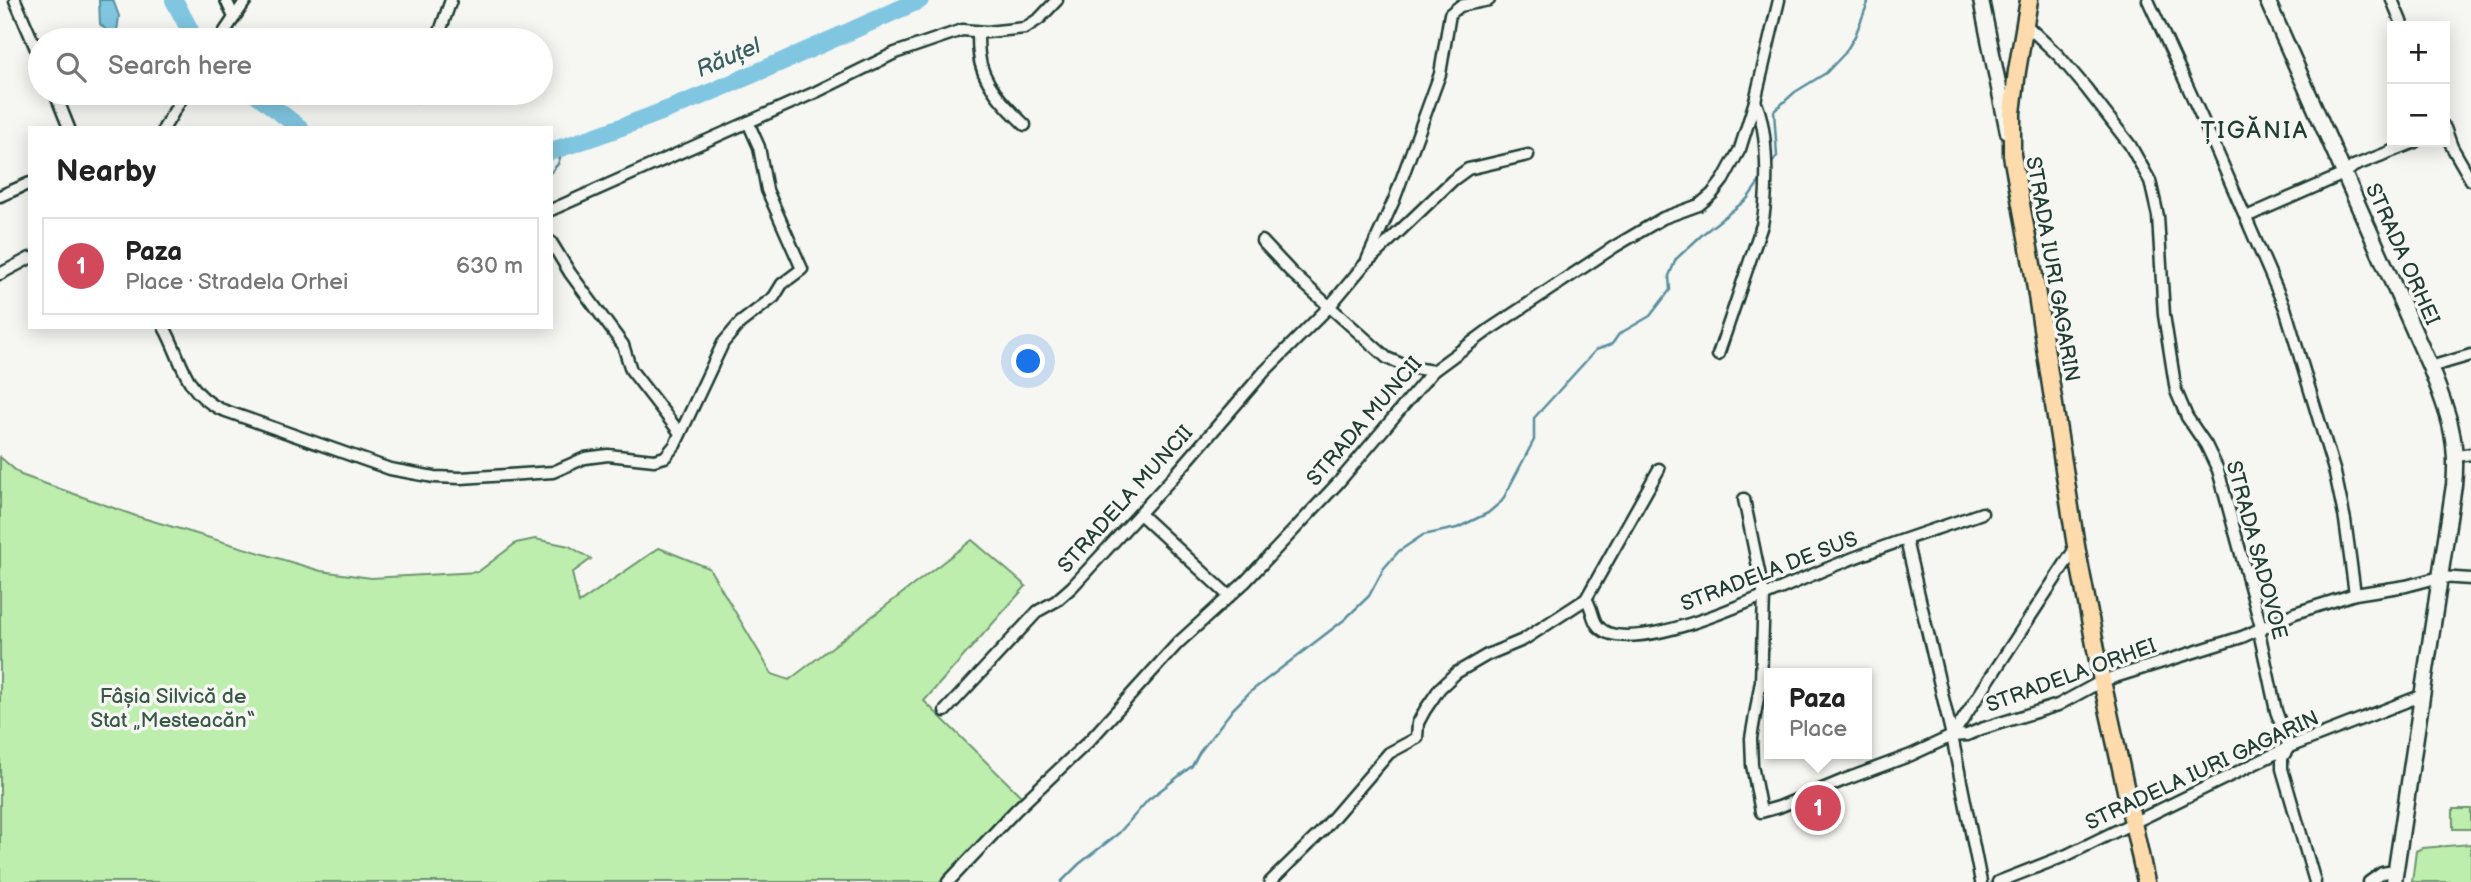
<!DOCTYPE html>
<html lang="en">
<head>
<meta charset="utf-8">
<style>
  :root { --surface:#fff; --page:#f6f6f6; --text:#222; --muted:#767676; --line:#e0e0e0; --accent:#d1495b }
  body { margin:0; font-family:"Balsamiq Sans",sans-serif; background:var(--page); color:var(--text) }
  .controls { position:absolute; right:21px; top:21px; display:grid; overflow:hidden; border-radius:0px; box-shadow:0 4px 18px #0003 }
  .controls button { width:63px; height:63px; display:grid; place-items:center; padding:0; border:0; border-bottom:2px solid var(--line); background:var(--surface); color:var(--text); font:35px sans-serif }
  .you { position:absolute; left:1029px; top:362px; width:24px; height:24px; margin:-18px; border:5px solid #fff; border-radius:50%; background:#1a73e8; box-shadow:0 0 0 10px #1a73e833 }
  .badge { display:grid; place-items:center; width:46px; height:46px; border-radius:50%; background:var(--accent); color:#fff; font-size:23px; font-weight:700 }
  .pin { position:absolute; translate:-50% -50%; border:4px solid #fff; box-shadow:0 2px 7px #0006 }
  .popup { position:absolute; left:1764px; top:668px; width:108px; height:91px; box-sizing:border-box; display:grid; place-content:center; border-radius:0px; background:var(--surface); filter:drop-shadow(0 2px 5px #0005); font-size:23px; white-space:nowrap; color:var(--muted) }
  .popup b { font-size:26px; color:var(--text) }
  .popup::after { content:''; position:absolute; left:50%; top:100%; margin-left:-14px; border:14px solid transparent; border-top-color:var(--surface) }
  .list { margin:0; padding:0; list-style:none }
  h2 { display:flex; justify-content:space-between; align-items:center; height:91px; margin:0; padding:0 28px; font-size:30px }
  h2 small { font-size:23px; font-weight:400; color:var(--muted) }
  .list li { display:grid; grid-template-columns:46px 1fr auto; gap:21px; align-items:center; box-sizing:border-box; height:98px; margin:0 14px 14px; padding:0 14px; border:2px solid var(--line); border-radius:0px }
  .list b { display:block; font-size:26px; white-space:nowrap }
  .list p { margin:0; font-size:23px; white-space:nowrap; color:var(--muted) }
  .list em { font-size:23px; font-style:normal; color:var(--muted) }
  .icon { flex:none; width:38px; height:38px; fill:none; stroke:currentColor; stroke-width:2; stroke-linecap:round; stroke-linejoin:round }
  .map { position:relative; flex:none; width:2471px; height:882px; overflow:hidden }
  .search { position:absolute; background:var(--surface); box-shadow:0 4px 18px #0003; left:28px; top:28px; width:525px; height:77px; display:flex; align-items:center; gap:18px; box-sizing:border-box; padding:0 24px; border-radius:38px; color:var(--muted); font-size:26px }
  .panel { position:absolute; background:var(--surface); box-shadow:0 4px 18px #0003; left:28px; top:126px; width:525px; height:203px; border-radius:0px }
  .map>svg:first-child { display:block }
</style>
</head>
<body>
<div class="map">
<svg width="2471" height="882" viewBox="0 0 2471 882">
  <rect width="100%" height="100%" fill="#f6f6f2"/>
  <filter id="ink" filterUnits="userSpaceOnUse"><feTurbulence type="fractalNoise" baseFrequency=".0143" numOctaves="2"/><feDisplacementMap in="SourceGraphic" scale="14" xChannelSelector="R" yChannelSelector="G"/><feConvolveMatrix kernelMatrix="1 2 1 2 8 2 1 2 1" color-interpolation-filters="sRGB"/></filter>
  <g filter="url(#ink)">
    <!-- green -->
    <g fill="#bdeead" stroke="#6e9670" stroke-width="2">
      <path d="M0,457l21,18 115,41 185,55 50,7 107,-6 38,-29 19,-4 34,7 22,13 -19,14 7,30 80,-55 50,20 63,106 17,6 183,-140 54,46 -102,115 97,95 -80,86h-941z"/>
      <rect x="2453" y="809" width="18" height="20"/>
      <path d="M2471,844v38h-59l4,-31 6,-3z"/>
    </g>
    <!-- water -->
    <path fill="#80c6e1" stroke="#598f9c" stroke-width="2" d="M99,0h14l6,16 -2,16h-9l-8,-8z"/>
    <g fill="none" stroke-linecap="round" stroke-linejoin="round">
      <!-- stream -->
      <g stroke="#598f9c" stroke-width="2.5">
        <path d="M1772,163l5,-7 -3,-45 21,-19 31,-19 19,-20 10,-17 14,-36"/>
        <path d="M551,172l7,-8 5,-16"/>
        <path d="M1061,882l18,-18 40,-31 29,-33 44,-34 7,-13 34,-44 17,-17 94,-72 25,-24 15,-28 15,-17 24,-16 34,-7 31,-15 14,-12 32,-61v-22l62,-68 16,-6 7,-10 31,-18 20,-26 -1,-14 7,-17 28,-26 43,-34 13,-18"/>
      </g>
      <!-- river -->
      <g stroke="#80c6e1" stroke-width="18">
        <path d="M174,0l21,40"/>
        <path d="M255,93l45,35"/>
        <path d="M551,151c127,-40 248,-97 369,-151"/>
      </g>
      <!-- street casing -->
      <g stroke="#1f3d34" stroke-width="15">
        <g id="street">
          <path d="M15,0l25,58"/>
          <path d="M226,0l8,17"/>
          <path d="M2148,0l64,140 73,168 50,165 10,47 10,74"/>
          <path d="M2392,0l11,26"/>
          <path d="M2024,23l35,33 27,32 44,57 20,36 8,35 6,99 12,76 11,26 19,28 12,25 43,157 -1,9 16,75 13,36 -7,11v11l33,113"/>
          <path d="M978,32c0,7 0,15 1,22 2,28 27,53 46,71"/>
          <path d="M219,40l27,-40"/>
          <path d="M437,40l14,-40"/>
          <path d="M55,93l14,35"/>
          <path d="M417,96l1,-3"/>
          <path d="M164,128l21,-35"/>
          <path d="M2445,128l7,19 19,33"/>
          <path d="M0,196l30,-13"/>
          <path d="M551,210l265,-118 79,-39 67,-23 25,2 38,-4 15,-10 17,-18"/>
          <path d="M2246,217l98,-43 10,-8 61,-24"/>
          <path d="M1262,241l30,32 95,85 21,9 25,4"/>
          <path d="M551,242l19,31 53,72 8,25 49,63"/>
          <path d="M1367,260l27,-60 46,-126 10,-60 10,-8 29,-6"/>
          <path d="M0,274l30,-16"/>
          <path d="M164,327c19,34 19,63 56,82l170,60 44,8 27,1 92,-6 32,-14 23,-3 46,5 11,-3 10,-12 48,-102 17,-20 34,-26 8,-13 20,-15 -35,-79 -8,-43 -11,-25"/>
          <path d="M1718,355l44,-130c6,-31 7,-95 -7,-124"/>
          <path d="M2430,367l41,-12"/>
          <path d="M2457,456l14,-2"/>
          <path d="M1744,499l20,97 -3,85 -10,57 1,27 9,47 18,-5 65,-27 67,-25 41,-19 15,-1 14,-6 77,-24 44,-24 140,-44 53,-24 60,-19 51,-8 34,-9 31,2"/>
          <path d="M1140,514l89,82"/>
          <path d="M1906,540l46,196 29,146"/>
          <path d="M1586,599c9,12 4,27 22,34 51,18 186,-53 238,-72 45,-18 91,-32 136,-48"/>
          <path d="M945,711l93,-100 18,-10 16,-14 103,-112 89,-103 65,-65 35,-42 89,-85 15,-11 60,-14"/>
          <path d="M1952,736l124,-189"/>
          <path d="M948,882l68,-72 74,-70 88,-97 67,-61 93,-99 95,-112 57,-42 124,-82 49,-29 36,-13 13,-11 11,-14 17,-31 15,-48 24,-101"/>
          <path d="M1270,882l51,-50 68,-79 28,-15 1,-15 7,-13 15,-22 16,-15 31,-18 36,-15 63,-41 73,-130"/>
          <path d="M1998,882l69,-27 222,-108 134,-52"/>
          <path d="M2369,882l13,-9 13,-2"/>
        </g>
      </g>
      <!-- secondary casing -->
      <g stroke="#1f3d34" stroke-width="19">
        <g id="secondary">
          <path d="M1981,0l27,132"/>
          <path d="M2267,0l163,367c17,42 29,73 24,118l-60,397"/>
        </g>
      </g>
      <!-- primary casing -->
      <g stroke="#1f3d34" stroke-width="21">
        <path id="primary" d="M2029,0l-12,71 -5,42v42l21,115 43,276 26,135 44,201"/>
      </g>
      <!-- street -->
      <use href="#street" stroke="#f6f6f2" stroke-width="10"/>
      <!-- secondary -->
      <use href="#secondary" stroke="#f6f6f2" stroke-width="14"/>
      <!-- primary -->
      <use href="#primary" stroke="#fedbac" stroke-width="16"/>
    </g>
  </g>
  <g text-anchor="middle" stroke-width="7" stroke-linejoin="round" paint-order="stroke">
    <!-- street labels -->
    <g font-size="21" fill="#1f3d34" stroke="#f6f6f2">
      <text transform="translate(2403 254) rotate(66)" y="7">STRADA ORHEI</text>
      <text transform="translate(2053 269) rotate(80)" y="7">STRADA IURI GAGARIN</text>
      <text transform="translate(1364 421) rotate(-49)" y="7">STRADA MUNCII</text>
      <text transform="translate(1125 499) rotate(-48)" y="7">STRADELA MUNCII</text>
      <text transform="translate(2257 550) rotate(75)" y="7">STRADA SADOVOE</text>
      <text transform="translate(1769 571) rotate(-21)" y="7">STRADELA DE SUS</text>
      <text transform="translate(2071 675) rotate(-20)" y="7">STRADELA ORHEI</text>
      <text transform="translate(2202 770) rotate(-25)" y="7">STRADELA IURI GAGARIN</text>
    </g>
    <!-- park labels -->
    <g font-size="21" fill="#375846" stroke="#f6f6f2">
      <text x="173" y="703">Fâșia Silvică de<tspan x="173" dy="24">Stat „Mesteacăn“</tspan></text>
    </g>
    <!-- water labels -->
    <g font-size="23" font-style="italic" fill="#375f5f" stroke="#f6f6f2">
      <text transform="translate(728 57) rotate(-23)" y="8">Răuțel</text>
    </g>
    <!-- quarter labels -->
    <g font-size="24" letter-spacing="2" fill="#1f3d34" stroke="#f6f6f2">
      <text x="2255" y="138">ȚIGĂNIA</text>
    </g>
  </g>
</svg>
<div class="controls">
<button>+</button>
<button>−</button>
</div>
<div class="you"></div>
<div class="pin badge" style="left:1818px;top:808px">1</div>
<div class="popup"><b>Paza</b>Place</div>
<div class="search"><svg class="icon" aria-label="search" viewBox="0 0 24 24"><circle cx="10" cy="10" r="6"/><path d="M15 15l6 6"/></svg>Search here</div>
<section class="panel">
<h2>Nearby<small></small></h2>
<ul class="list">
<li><span class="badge">1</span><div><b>Paza</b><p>Place · Stradela Orhei</p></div><em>630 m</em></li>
</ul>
</section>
</div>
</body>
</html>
